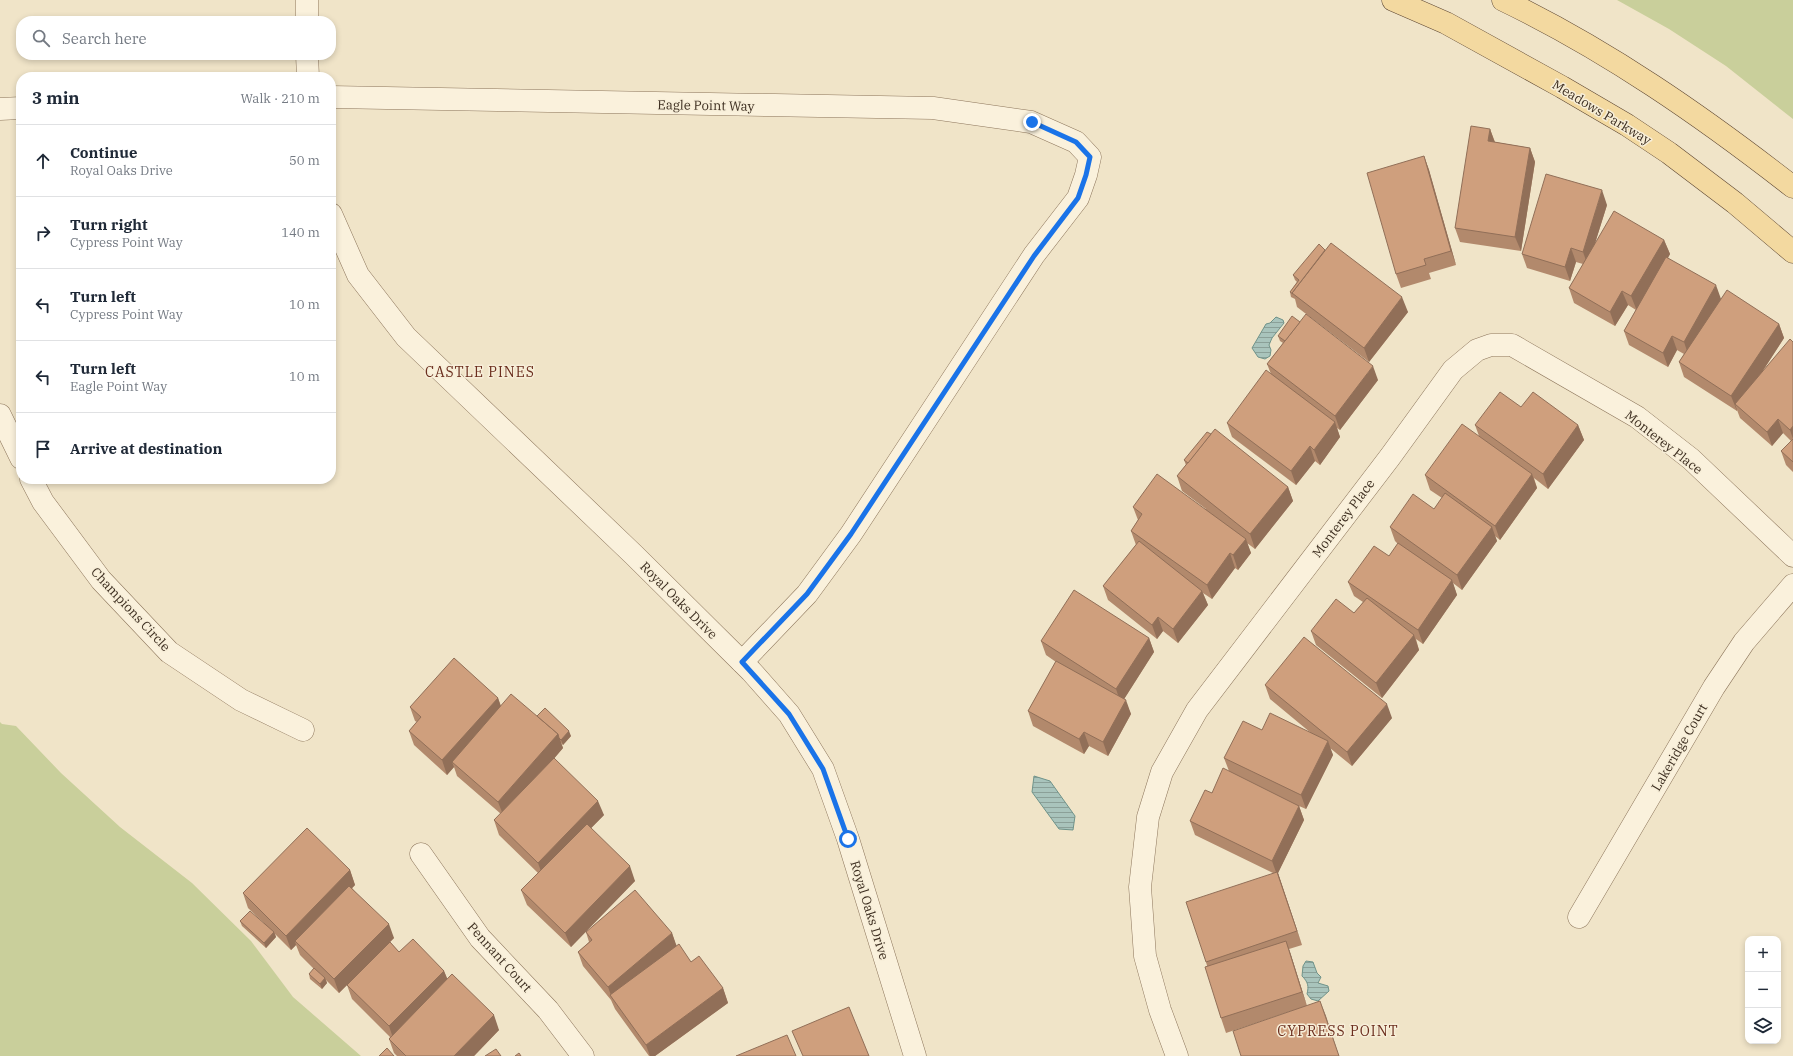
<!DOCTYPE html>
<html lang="en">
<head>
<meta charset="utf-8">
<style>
  :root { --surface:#fff; --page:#f6f6f7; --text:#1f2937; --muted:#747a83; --line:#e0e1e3 }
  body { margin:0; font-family:"IBM Plex Serif",serif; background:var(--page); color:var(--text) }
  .controls { position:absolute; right:12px; bottom:12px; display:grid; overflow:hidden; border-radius:8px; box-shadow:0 2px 6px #0003 }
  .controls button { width:36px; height:36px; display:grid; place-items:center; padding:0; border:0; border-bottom:1px solid var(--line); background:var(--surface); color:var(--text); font:20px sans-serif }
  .stop { position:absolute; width:12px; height:12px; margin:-9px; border:3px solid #1a73e8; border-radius:50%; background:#fff }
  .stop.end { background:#1a73e8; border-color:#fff; box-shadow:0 1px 4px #0008 }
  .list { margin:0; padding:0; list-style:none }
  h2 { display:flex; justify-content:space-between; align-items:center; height:52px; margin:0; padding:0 16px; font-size:17px }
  h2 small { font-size:13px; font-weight:400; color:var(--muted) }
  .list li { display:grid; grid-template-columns:26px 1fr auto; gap:12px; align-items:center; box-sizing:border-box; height:72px; padding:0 16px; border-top:1px solid var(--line) }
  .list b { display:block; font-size:15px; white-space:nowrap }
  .list p { margin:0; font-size:13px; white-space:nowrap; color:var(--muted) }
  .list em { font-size:13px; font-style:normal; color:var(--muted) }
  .icon { flex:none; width:22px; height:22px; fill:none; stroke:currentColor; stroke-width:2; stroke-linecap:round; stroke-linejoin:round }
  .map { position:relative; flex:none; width:1793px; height:1056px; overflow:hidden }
  .search { position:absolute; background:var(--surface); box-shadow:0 2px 6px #0003; left:16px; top:16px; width:320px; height:44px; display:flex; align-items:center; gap:10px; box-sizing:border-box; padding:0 14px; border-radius:16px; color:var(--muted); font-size:15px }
  .panel { position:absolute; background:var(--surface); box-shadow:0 2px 6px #0003; left:16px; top:72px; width:320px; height:412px; border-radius:16px }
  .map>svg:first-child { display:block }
</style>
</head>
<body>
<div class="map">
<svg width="1793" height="1056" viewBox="0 0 1793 1056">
  <defs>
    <pattern id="water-rules" width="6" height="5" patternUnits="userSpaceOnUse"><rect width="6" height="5" fill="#a9c4bc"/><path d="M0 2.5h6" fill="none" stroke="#8ba098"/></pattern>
  </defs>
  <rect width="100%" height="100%" fill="#f0e4c8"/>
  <!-- grass -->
  <g fill="#c9cf9b">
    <path d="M1617,0h176v119l-67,-53 -57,-37z"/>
    <path d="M0,722l2,2 14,2 45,47 59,54 72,56 59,58 42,56 68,59h-361z"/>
  </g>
  <!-- water -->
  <g fill="url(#water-rules)" stroke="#6f938a">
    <path d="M1276,317l7,3 1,3 -12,15 -3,7 2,5 -1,6 -5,3 -7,-2 -6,-9 14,-24 4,-1z"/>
    <path d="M1034,776l16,5 25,35 -2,14 -14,-1 -27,-37z"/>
    <path d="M1306,961l7,1 4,11 4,4 -3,6 10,3 1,5 -11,10 -7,-2 -4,-5c2,-8 1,-12 -5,-18l1,-10z"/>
  </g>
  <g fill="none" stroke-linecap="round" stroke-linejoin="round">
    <!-- minor casing -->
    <g stroke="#8d765c" stroke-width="23">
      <g id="minor">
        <path d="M307,0v21"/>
        <path d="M307,55l1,22"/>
        <path d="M331,97l602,11 98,14 45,20 14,15 -4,18 -8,23 -44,57 -183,279 -44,60 -65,68"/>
        <path d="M0,109l21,-1"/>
        <path d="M331,214l27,61 48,62 228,218 117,116 38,43 34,55 25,70 67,217"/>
        <path d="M0,415l21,43"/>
        <path d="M31,479l12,23 58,78 68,72 72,48 62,30"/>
        <path d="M421,854l59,84 68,72 35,46"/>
        <path d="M1579,917l135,-230 30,-45 49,-57"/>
        <path d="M1177,1056l-17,-46 -15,-54 -5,-69 8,-70 14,-45 35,-62 193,-253 63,-87 24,-20 14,-5h21l125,72 54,42 102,97"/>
      </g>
    </g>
    <!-- major casing -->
    <g stroke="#5b4430" stroke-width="23">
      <g id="major">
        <path d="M1393,0l53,23 116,64 65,38 42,28 66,50 58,49"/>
        <path d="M1503,0c104,50 199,116 290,187"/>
      </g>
    </g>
    <!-- minor -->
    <use href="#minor" stroke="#faf1dc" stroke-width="22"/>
    <!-- major -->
    <use href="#major" stroke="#f3d9a0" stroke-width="22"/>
  </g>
  <!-- wall -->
  <g fill="#b2896c">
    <path d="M1490,129l5,13 35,6 5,14 -14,89 -61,-9 -5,-14z"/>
    <path d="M1424,156l5,14 27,95 -27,8 2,6 -30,9 -5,-14z"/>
    <path d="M1607,205l-13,41 70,-6 6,14 -2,4 53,41 58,25 5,14 -23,36 32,-32v130l-7,-7 -5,-14 10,-10 -8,-8 -11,13 -32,-28 -3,-8v1l-53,-34 -5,-15 5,-8 -7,-4 -9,17 -39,-22 -5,-14 12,-21 -8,-5 -13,21 -41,-23 -5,-15 14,-24 -7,-2 -6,19 -43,-13 -5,-14z"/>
    <path d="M1325,250l83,62 -39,50 -72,-55 -2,-8 -4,-2 -1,-5 7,-10 -2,-2 -2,-5z"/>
    <path d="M1278,336l100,44 -38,50 -3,-2 3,9 -20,28 -5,-4 -19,24 -64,-48 -5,-14 44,-49 -4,-10 16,-21 -3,-2z"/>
    <path d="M1521,407l57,18 6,15 -36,49 -14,-11 3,10 -37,52 -5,-4 2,5 -35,49 -9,-7 4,12 -34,49 -7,-5 3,11 -37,48 -66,-53 -5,-14 43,-18 9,-11 -9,-6 -6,-14 41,-26 9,-12 -3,-3 -5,-14 44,-18 8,-11 -12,-8 -5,-15 54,-39 -4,-11z"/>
    <path d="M1211,434l77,53 5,14 -38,48 -8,-6 4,10 -13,17 -3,-2 -23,31 -9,-6 5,12 -30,38 -15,-12 -6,8 -49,-39 -5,-14 33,-41 -5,-14 7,-11 -5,-13 73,2 -24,-18 -5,-15 9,-11 -2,-5z"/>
    <path d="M1149,638l5,14 -30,47 7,15 -23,42 -19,-10 -5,8 -51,-28 -5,-15 28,-49 -10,-7 -5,-14z"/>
    <path d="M1265,685l127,33 -40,48 -22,-18 3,7 -27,54 -7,-3 5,14 -26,53 24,72 -13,4 18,57 19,10 -35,-5 -65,22 -5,-15 -15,-56 67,-89 -78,-38 -5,-14 39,-50 -5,-13 38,-28 49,3 -41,-34z"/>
    <path d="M498,698l3,8 36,10 34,20 -8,9 -2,-2 2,5 -12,14 53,53 -13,13 44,53 -64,66 -44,-42 -6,-15 17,-17 -39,-38 -5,-15 7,-6 -44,-38 -3,-9 -7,8 -33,-30 -5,-14 8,-9 -2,-1 -5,-14z"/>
    <path d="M350,870l5,15 -3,3 42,50 -4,4 9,10 45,19 3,8 52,51 -25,26h-77l-3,-3 -5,-14 1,-2 -38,-38 -5,-14 -8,8 -13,-13 1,3 -5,6 -12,-10 -1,-5 5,-5 -14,-14 -4,-10 -5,5 -16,-16 1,3 -10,11 -24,-22 -2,-5 24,2 -16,-15 -5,-15z"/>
    <path d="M586,932l86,1 4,13 15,16 32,26 5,15 -73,53h-6l-34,-47 -4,-9 -28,-34 -5,-14 11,-10z"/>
  </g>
  <!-- shaded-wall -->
  <g fill="#916f58">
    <path d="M1490,129l5,14 -7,-2z"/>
    <path d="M1530,148l5,14 -14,89 -6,-14z"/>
    <path d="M1424,156l5,14 27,95 -5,-14z"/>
    <path d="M1602,190l5,15 -19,61 -5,-14z"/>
    <path d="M1664,240l6,14 -33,57 -6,-15z"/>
    <path d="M1571,248l5,14 -6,19 -5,-14z"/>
    <path d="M1716,285l5,14 -32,58 -5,-15z"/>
    <path d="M1622,291l6,14 -13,21 -5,-14z"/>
    <path d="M1402,297l6,15 -39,50 -5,-14z"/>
    <path d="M1779,324l5,14 -45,69 -4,-3 2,6v1l-6,-15z"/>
    <path d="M1672,336l5,14 -9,17 -5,-14z"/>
    <path d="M1373,366l5,14 -38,50 -5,-14z"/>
    <path d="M1778,419l5,14 -11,13 -5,-14z"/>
    <path d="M1335,422l5,15 -20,28 -6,-15z"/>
    <path d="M1578,425l6,15 -36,49 -5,-15z"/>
    <path d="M1793,426v13l-3,-9z"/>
    <path d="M1310,446l5,15 -19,24 -5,-14z"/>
    <path d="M1532,474l5,14 -37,52 -5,-14z"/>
    <path d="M1288,487l5,14 -38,48 -5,-15z"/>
    <path d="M1492,527l5,14 -35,49 -5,-15z"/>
    <path d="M1246,539l5,14 -13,17 -5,-15z"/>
    <path d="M1230,553l5,15 -23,31 -5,-14z"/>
    <path d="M1452,580l5,15 -34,49 -5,-14z"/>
    <path d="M1202,591l6,14 -30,38 -5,-14z"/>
    <path d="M1158,617l5,14 -6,8 -5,-14z"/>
    <path d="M1414,635l5,15 -37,48 -6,-15z"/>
    <path d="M1149,638l5,14 -33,52 -5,-15z"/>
    <path d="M498,698l5,15 -51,49 2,5 -7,8 -5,-15z"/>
    <path d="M1126,700l5,14 -23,42 -5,-14z"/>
    <path d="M1387,704l5,14 -40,48 -5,-14z"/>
    <path d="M569,731l2,5 -8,9 -2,-5z"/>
    <path d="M1084,732l5,14 -5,8 -5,-15z"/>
    <path d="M558,734l5,14 -59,69 -6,-15z"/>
    <path d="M1328,741l5,14 -27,54 -5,-14z"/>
    <path d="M598,801l6,14 -61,62 -5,-14z"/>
    <path d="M1299,806l5,14 -26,53 24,72 -30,-84z"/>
    <path d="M630,866l5,15 -64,66 -6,-14z"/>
    <path d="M350,870l5,15 -57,59 -3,-3 1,4 -5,5 -5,-14z"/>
    <path d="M389,924l5,14 -55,55 -5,-14z"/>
    <path d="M274,932l2,5 -10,11 -2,-5z"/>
    <path d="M672,933l5,14 -65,51 -4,-11z"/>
    <path d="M1286,941l5,14 16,51 -5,-14z"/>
    <path d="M444,971l6,14 -56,56 -5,-15z"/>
    <path d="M325,978l2,5 -5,6 -2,-5z"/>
    <path d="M723,988l5,15 -73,53h-5l-4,-11z"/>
    <path d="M1320,1001l6,15 13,40z"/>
    <path d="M494,1015l5,15 -25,26h-20z"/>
  </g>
  <!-- building -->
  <g fill="#cf9f7d" stroke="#916f58">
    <path d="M1471,126l19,3 -2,12 42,7 -15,89 -60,-9z"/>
    <path d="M1424,156l27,95 -27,8 2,6 -30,9 -29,-101z"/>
    <path d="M1546,174l56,16 -19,62 -12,-4 -6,19 -43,-13z"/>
    <path d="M1614,211l50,29 -33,56 -9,-5 -12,21 -41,-24z"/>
    <path d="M1331,243l71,54 -38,51 -72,-55z"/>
    <path d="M1319,244l6,6 -33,43 1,1 -3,-2 9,-12 -6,-5z"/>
    <path d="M1666,257l50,28 -32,57 -12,-6 -9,17 -39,-22z"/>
    <path d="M1727,290l52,34 -48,72 -52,-34z"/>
    <path d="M1306,314l67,52 -38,50 -68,-52z"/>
    <path d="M1292,316l8,6 -15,19 -7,-5z"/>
    <path d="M1790,339l3,3v84l-3,4 -12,-11 -11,13 -32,-28z"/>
    <path d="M1266,370l69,52 -21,28 -4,-4 -19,25 -64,-48z"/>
    <path d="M1500,392l21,15 12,-15 45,33 -35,49 -68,-49z"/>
    <path d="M1462,424l70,50 -37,52 -70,-51z"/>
    <path d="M1215,429l73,58 -38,47 -73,-58z"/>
    <path d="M1207,432l4,2 -23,29 -4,-3z"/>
    <path d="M1793,439v23l-12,-11z"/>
    <path d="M1157,474l89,65 -13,16 -3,-2 -23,32 -76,-54 11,-17 -9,-7z"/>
    <path d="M1445,493l47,34 -35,48 -67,-48 23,-33 21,15z"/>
    <path d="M1139,541l63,50 -29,38 -15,-12 -6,8 -49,-39z"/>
    <path d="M1398,543l54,37 -34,50 -70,-48 26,-36 15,10z"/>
    <path d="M1074,590l75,48 -33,51 -75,-48z"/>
    <path d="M1367,598l47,37 -38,48 -65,-52 25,-32 18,14z"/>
    <path d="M1304,637l83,67 -40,48 -82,-67z"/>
    <path d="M454,658l44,40 -56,62 -33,-29 12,-14 -11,-10z"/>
    <path d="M1056,661l70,39 -23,42 -19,-10 -5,7 -51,-28z"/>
    <path d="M511,694l47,40 -60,68 -46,-40z"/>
    <path d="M545,708l24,23 -8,9 -2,-2 -1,-4 -21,-18z"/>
    <path d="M1270,713l58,28 -27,54 -77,-37 19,-37 19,9z"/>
    <path d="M554,758l44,43 -60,62 -44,-43z"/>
    <path d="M1223,768l76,38 -27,55 -82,-40 15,-31 7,3z"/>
    <path d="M587,824l43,42 -65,67 -44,-43z"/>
    <path d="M307,828l43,42 -64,66 -43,-43z"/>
    <path d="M1277,872l20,59 -91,31 -20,-60z"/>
    <path d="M349,886l40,38 -55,55 -39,-38z"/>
    <path d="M635,890l37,43 -64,54 -30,-35 14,-12 -6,-8z"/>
    <path d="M250,911l24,21 -10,11 -24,-22z"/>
    <path d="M413,939l31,32 -55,55 -42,-41 43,-43 9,10z"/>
    <path d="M1286,941l16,51 -81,26 -16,-51z"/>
    <path d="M679,944l12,18 8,-6 24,32 -77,57 -36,-50z"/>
    <path d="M314,968l11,10 -5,6 -11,-10z"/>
    <path d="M452,974l42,41 -40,41h-48l-17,-17z"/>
    <path d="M1320,1001l19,55h-98l-8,-25z"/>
    <path d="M849,1007l20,49h-66l-11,-25z"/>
    <path d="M787,1035l9,21h-60z"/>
    <path d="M387,1048l7,8h-15z"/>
    <path d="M496,1049l5,7h-16z"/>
    <path d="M519,1053l2,3h-6z"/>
  </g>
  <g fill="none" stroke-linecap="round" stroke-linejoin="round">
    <!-- route -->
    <path stroke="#1a73e8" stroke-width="5" d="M848,839l-25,-70 -34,-55 -47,-52 65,-68 44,-60 183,-278 44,-58 8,-23 4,-18 -14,-15 -44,-20"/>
  </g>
  <g text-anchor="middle" stroke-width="3" stroke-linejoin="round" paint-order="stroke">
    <!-- street labels -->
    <g font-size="13" fill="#3d2e20" stroke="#f7eed8">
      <text transform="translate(706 105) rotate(1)" y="5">Eagle Point Way</text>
      <text transform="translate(1602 112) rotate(31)" y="5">Meadows Parkway</text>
      <text transform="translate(1664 442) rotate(38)" y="5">Monterey Place</text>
      <text transform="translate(1343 518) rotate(-53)" y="5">Monterey Place</text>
      <text transform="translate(679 600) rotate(45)" y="5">Royal Oaks Drive</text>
      <text transform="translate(131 609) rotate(47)" y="5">Champions Circle</text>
      <text transform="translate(1679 747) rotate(-60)" y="5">Lakeridge Court</text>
      <text transform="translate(870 910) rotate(73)" y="5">Royal Oaks Drive</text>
      <text transform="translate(500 957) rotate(48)" y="5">Pennant Court</text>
    </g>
    <!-- neighbourhood labels -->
    <g font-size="14" letter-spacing="1" fill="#6b2e1e" stroke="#f7eed8">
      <text x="480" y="377">CASTLE PINES</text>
      <text x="1338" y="1036">CYPRESS POINT</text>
    </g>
  </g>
</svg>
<div class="controls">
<button>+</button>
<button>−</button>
<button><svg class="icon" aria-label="layers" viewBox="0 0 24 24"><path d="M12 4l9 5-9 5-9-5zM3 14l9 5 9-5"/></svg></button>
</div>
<div class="stop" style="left:848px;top:839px"></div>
<div class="stop end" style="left:1032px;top:122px"></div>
<div class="search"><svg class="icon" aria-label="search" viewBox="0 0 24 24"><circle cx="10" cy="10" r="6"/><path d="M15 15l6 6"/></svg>Search here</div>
<section class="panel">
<h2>3 min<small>Walk · 210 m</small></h2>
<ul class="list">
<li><svg class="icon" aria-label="ahead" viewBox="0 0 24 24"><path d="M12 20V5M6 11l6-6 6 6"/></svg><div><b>Continue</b><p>Royal Oaks Drive</p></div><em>50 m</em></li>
<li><svg class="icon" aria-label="right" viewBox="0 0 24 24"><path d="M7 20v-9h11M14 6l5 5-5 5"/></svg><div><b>Turn right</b><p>Cypress Point Way</p></div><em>140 m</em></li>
<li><svg class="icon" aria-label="left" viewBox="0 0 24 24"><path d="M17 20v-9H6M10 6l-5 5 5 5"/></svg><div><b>Turn left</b><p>Cypress Point Way</p></div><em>10 m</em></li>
<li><svg class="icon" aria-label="left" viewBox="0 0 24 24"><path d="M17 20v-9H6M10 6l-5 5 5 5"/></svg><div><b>Turn left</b><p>Eagle Point Way</p></div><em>10 m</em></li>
<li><svg class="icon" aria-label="arrive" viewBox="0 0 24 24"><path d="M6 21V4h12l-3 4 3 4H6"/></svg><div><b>Arrive at destination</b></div></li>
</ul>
</section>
</div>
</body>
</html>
